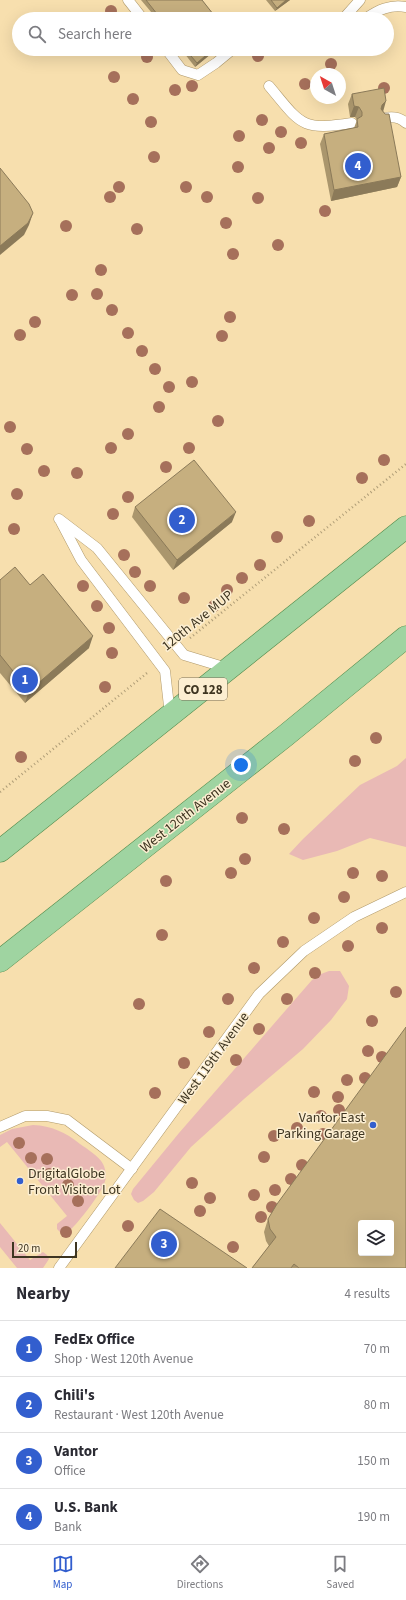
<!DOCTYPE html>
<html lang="en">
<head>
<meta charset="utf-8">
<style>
  :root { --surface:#fff; --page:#f2f2f3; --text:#2b2b33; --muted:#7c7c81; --line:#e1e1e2; --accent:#325ece }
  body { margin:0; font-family:"Source Sans 3",sans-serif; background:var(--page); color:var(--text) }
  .controls { position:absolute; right:12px; bottom:12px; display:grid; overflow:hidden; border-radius:4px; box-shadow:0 4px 16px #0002 }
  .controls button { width:36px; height:36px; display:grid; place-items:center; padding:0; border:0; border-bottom:1px solid var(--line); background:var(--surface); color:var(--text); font:20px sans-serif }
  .compass { position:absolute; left:310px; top:68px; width:36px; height:36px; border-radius:50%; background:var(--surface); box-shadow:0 4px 16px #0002; rotate:321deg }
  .scale { position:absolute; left:12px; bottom:10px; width:65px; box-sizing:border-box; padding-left:4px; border:2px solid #3e3521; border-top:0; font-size:11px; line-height:14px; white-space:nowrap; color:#3e3521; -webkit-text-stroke:3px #fceed1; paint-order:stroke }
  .you { position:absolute; left:241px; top:765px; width:14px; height:14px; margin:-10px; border:3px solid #fff; border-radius:50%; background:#1a73e8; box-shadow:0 0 0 6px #1a73e833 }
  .badge { display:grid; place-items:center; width:26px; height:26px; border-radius:50%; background:var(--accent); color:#fff; font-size:13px; font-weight:700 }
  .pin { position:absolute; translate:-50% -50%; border:2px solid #fff; box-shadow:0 1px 4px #0006 }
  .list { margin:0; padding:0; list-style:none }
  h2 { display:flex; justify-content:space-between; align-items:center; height:52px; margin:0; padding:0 16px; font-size:17px }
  h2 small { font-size:13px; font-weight:400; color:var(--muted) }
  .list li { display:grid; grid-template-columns:26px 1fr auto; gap:12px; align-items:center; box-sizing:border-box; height:56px; padding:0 16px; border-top:1px solid var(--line) }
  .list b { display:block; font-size:15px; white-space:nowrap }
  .list p { margin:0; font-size:13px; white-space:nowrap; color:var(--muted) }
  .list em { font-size:13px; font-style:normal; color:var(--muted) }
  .icon { flex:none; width:22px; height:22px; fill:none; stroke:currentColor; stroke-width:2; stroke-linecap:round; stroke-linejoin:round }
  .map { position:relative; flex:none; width:406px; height:1268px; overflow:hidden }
  .search { position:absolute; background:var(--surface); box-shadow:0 4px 16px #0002; left:12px; right:12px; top:12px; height:44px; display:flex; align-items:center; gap:10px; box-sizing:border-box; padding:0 14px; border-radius:22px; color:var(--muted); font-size:15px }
  .sheet { height:276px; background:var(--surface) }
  nav { display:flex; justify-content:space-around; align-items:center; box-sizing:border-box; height:56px; border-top:1px solid var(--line); background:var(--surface); font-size:11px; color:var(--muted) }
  nav a { display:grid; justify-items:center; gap:2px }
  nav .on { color:var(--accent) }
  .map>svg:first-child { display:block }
</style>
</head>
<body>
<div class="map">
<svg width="406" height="1268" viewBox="0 0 406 1268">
  <rect width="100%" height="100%" fill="#f7dfae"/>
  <!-- green -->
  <g fill="#e9b9b5">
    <path d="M406,758v89l-36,-9 -33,13 -34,9 -14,-6 14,-15 57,-54 37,-19z"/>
    <path d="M329,971h11l9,15 -2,13 -16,21 -28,29 -59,50 -53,48 -37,45 -11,9 -5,2 -4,-3 -3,-6 2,-5 46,-56 133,-153 9,-6z"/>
    <path d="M33,1125c19,1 32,7 47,19 7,5 19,12 23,20 3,6 4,14 1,20 -4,11 -28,42 -37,49l-7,-1 -3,-3v-5l10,-8 -60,-74 -7,5v-12l12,-6z"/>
    <path d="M0,1223l30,37 13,-8 4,3 2,4 -6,9h-26l-17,-21z"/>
  </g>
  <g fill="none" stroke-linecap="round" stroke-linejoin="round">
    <!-- lane casing -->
    <g stroke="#b0996a" stroke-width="11">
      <g id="lane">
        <path d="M128,0l15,19"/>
        <path d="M343,19l17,-19"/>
        <path d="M365,19c13,-9 25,-15 41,-12"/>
        <path d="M166,49l16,21 16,5 18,-12 17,-14"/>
        <path d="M269,86c32,38 31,45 83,37"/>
        <path d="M384,118c9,-2 16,-1 22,5"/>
        <path d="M59,519l38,29 87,107 43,13"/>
        <path d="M61,522l20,38 84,111 5,44"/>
        <path d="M0,1127l25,-11h22l20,4 65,49"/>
        <path d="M59,1268l200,-274 45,-43 50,-34 52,-25"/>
      </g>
    </g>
    <!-- primary casing -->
    <g stroke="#538a4b" stroke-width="23">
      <g id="primary">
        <path d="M0,851l406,-324"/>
        <path d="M0,961l285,-225 121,-99"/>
      </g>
    </g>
    <!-- path -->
    <g stroke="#af9d77" stroke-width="2.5" stroke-dasharray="1 3" stroke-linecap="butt">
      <path d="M190,638l216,-174"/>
      <path d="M0,792l147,-119"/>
    </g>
    <!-- lane -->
    <use href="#lane" stroke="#fff" stroke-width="10"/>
    <!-- primary -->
    <use href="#primary" stroke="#9fd4a1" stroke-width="22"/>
  </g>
  <!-- trees -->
  <g fill="#a6705b">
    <circle cx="111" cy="11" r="6"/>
    <circle cx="258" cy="56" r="6"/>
    <circle cx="147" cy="57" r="6"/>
    <circle cx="331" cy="64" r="6"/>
    <circle cx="114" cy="77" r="6"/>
    <circle cx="305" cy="84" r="6"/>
    <circle cx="192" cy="86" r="6"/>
    <circle cx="384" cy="88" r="6"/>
    <circle cx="175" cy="90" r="6"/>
    <circle cx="133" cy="99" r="6"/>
    <circle cx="262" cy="120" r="6"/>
    <circle cx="151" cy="122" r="6"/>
    <circle cx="281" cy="132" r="6"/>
    <circle cx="239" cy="136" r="6"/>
    <circle cx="301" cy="143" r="6"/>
    <circle cx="269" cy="148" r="6"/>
    <circle cx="154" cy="157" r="6"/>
    <circle cx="238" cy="167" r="6"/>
    <circle cx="119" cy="187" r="6"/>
    <circle cx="186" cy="187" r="6"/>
    <circle cx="110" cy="197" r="6"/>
    <circle cx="207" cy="197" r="6"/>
    <circle cx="258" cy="198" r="6"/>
    <circle cx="325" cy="211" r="6"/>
    <circle cx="226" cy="223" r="6"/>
    <circle cx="66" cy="226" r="6"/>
    <circle cx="137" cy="229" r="6"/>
    <circle cx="278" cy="245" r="6"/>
    <circle cx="233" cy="254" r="6"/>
    <circle cx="101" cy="270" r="6"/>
    <circle cx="97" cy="294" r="6"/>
    <circle cx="72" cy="295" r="6"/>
    <circle cx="112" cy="310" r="6"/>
    <circle cx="230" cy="317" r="6"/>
    <circle cx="35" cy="322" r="6"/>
    <circle cx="128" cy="333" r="6"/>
    <circle cx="20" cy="335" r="6"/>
    <circle cx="222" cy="336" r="6"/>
    <circle cx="142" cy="351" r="6"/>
    <circle cx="155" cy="369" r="6"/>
    <circle cx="192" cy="382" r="6"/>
    <circle cx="169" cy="387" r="6"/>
    <circle cx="159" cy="407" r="6"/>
    <circle cx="218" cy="421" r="6"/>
    <circle cx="10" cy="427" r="6"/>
    <circle cx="128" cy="434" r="6"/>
    <circle cx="111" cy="448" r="6"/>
    <circle cx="189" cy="448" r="6"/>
    <circle cx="27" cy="449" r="6"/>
    <circle cx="384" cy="460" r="6"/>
    <circle cx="166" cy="467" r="6"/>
    <circle cx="44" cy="471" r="6"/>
    <circle cx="77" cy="473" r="6"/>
    <circle cx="362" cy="478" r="6"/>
    <circle cx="17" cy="494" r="6"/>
    <circle cx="128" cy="497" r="6"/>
    <circle cx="113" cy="514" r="6"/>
    <circle cx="309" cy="521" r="6"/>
    <circle cx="14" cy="529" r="6"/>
    <circle cx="277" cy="537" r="6"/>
    <circle cx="124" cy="555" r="6"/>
    <circle cx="260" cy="565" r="6"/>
    <circle cx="135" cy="572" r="6"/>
    <circle cx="242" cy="578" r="6"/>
    <circle cx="83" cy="586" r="6"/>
    <circle cx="150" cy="586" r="6"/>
    <circle cx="227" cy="590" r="6"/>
    <circle cx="184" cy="598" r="6"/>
    <circle cx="97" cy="606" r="6"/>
    <circle cx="214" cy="606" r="6"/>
    <circle cx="109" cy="628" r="6"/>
    <circle cx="112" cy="653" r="6"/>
    <circle cx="105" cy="687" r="6"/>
    <circle cx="376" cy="738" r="6"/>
    <circle cx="21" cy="757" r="6"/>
    <circle cx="355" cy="761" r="6"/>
    <circle cx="242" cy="818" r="6"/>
    <circle cx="284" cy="829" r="6"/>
    <circle cx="245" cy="859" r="6"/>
    <circle cx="231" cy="873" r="6"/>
    <circle cx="353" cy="873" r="6"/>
    <circle cx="382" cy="876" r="6"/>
    <circle cx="166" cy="881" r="6"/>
    <circle cx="344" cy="897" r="6"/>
    <circle cx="314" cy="918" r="6"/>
    <circle cx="382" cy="928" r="6"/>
    <circle cx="162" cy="935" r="6"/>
    <circle cx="283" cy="942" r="6"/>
    <circle cx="348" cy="946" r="6"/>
    <circle cx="254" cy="968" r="6"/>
    <circle cx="315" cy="973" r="6"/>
    <circle cx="396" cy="992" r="6"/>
    <circle cx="228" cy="999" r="6"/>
    <circle cx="287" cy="999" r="6"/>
    <circle cx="139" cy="1004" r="6"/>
    <circle cx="372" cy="1021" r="6"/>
    <circle cx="259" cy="1029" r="6"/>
    <circle cx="209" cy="1032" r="6"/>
    <circle cx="368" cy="1051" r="6"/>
    <circle cx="382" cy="1057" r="6"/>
    <circle cx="236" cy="1060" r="6"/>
    <circle cx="184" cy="1063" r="6"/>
    <circle cx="365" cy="1078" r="6"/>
    <circle cx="347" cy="1080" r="6"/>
    <circle cx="314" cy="1092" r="6"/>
    <circle cx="155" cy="1093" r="6"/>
    <circle cx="338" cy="1097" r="6"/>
    <circle cx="339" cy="1110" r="6"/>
    <circle cx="321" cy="1116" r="6"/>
    <circle cx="297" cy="1128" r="6"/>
    <circle cx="323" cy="1134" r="6"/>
    <circle cx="274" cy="1136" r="6"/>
    <circle cx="19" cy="1143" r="6"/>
    <circle cx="264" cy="1157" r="6"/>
    <circle cx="31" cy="1158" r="6"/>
    <circle cx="47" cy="1159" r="6"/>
    <circle cx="302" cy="1165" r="6"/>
    <circle cx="49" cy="1174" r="6"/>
    <circle cx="291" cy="1179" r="6"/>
    <circle cx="192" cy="1183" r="6"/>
    <circle cx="68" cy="1185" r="6"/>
    <circle cx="275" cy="1190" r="6"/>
    <circle cx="254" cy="1195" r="6"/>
    <circle cx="210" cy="1198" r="6"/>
    <circle cx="78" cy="1201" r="6"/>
    <circle cx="272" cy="1207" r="6"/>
    <circle cx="200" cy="1211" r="6"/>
    <circle cx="261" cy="1217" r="6"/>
    <circle cx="128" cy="1226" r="6"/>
    <circle cx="66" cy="1232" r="6"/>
    <circle cx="233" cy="1247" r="6"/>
  </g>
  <!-- wall -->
  <g fill="#aa966d">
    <path d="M141,0h61l15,19h-60z"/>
    <path d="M266,0h24l-15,11z"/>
    <path d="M181,49h36l-22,18z"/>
    <path d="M352,94l31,17 18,66 -4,10 -66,14 -11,-57 4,-10 30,-6 3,-8 -2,-3h-5l-2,-13z"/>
    <path d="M135,507l97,15 -59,48 -41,-53z"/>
    <path d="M0,580l89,68 -64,55 -25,-30z"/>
    <path d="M268,1219l138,49h-154l17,-22 -3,-5 -2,-9z"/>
  </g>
  <!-- shaded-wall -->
  <g fill="#8b7a59">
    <path d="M286,0h4l-15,11 2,-3z"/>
    <path d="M213,49h4l-22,18 2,-4z"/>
    <path d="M386,101l-3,11 -5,3 4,-10z"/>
    <path d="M354,106l5,1 -4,10h-5z"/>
    <path d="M401,177l-4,10 -66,14 3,-11z"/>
    <path d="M33,213l-4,12 -5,10 -24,20v-9z"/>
    <path d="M236,512l-4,10 -59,48 4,-10z"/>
    <path d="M93,636l-4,12 -64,55 4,-12z"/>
  </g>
  <!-- building -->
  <g fill="#c6af7f" stroke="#8b7a59" fill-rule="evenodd">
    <path d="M146,0h56l15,19h-56z"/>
    <path d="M271,0h15l-9,8z"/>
    <path d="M185,49h28l-16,14z"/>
    <path d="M384,88l2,13 -4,4 -1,4 4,5h4l12,63 -67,13 -10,-56 34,-7 -1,-8 5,-3v-4l-3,-5 -5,-1 -2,-12z"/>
    <path d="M0,168l29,36 4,9 -5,10 -28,23z"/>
    <path d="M194,460l42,52 -59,48 -42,-53z"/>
    <path d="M15,567l15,18 13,-11 50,62 -64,55 -29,-36v-75z"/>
    <path d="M406,1027v241h-107l-5,-4 -3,4h-39l24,-31 -6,-8 -2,-10 9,-15zM361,1223h30v30h-30z"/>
    <path d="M160,1209l87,59h-132z"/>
  </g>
  <!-- markers -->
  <g fill="#325ece" stroke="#fceed1" stroke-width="1.5">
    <circle cx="373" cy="1125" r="4"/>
    <circle cx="20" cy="1181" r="4"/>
  </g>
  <g text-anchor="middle" stroke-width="3" stroke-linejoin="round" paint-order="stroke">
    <!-- shield labels -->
    <rect fill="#fceed1" stroke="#776c56" stroke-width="1" x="179" y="678" width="48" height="22" rx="3"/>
    <g font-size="13" font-weight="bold" fill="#3e3521">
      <text x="203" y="694">CO 128</text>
    </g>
    <!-- street labels -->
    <g font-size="14" fill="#3e3521" stroke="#fceed1">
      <text transform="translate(197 620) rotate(-39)" y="5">120th Ave MUP</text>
      <text transform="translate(185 815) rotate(-38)" y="5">West 120th Avenue</text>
      <text transform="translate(213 1058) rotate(-54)" y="5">West 119th Avenue</text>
    </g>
    <!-- poi labels -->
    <g font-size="14" fill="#3e3521" stroke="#fceed1" text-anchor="end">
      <text x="365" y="1122">Vantor East<tspan x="365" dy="16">Parking Garage</tspan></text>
      <text x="28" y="1178" text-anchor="start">DrigitalGlobe<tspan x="28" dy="16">Front Visitor Lot</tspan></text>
    </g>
  </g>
</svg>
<div class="controls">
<button><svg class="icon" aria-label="layers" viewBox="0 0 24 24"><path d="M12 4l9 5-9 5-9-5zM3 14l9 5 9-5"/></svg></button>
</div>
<svg class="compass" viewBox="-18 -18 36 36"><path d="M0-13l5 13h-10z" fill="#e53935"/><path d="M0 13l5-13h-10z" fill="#7c7c81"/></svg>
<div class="scale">20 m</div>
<div class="you"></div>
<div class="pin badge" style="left:25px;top:680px">1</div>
<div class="pin badge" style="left:182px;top:520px">2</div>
<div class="pin badge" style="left:164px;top:1244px">3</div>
<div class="pin badge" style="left:358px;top:166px">4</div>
<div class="search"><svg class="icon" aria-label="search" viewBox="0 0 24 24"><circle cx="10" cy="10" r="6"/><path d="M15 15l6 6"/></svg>Search here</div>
</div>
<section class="sheet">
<h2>Nearby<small>4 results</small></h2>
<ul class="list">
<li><span class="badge">1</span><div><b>FedEx Office</b><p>Shop · West 120th Avenue</p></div><em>70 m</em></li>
<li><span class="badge">2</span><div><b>Chili's</b><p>Restaurant · West 120th Avenue</p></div><em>80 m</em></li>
<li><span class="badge">3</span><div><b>Vantor</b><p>Office</p></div><em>150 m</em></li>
<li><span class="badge">4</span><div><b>U.S. Bank</b><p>Bank</p></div><em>190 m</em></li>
</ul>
</section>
<nav>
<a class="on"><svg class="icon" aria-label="map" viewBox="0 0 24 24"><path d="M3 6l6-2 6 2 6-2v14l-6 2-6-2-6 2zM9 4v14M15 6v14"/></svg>Map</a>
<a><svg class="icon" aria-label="directions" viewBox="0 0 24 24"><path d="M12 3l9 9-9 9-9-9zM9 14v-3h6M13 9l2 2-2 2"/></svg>Directions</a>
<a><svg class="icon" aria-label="saved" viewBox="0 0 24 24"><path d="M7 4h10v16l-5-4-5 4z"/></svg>Saved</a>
</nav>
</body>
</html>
